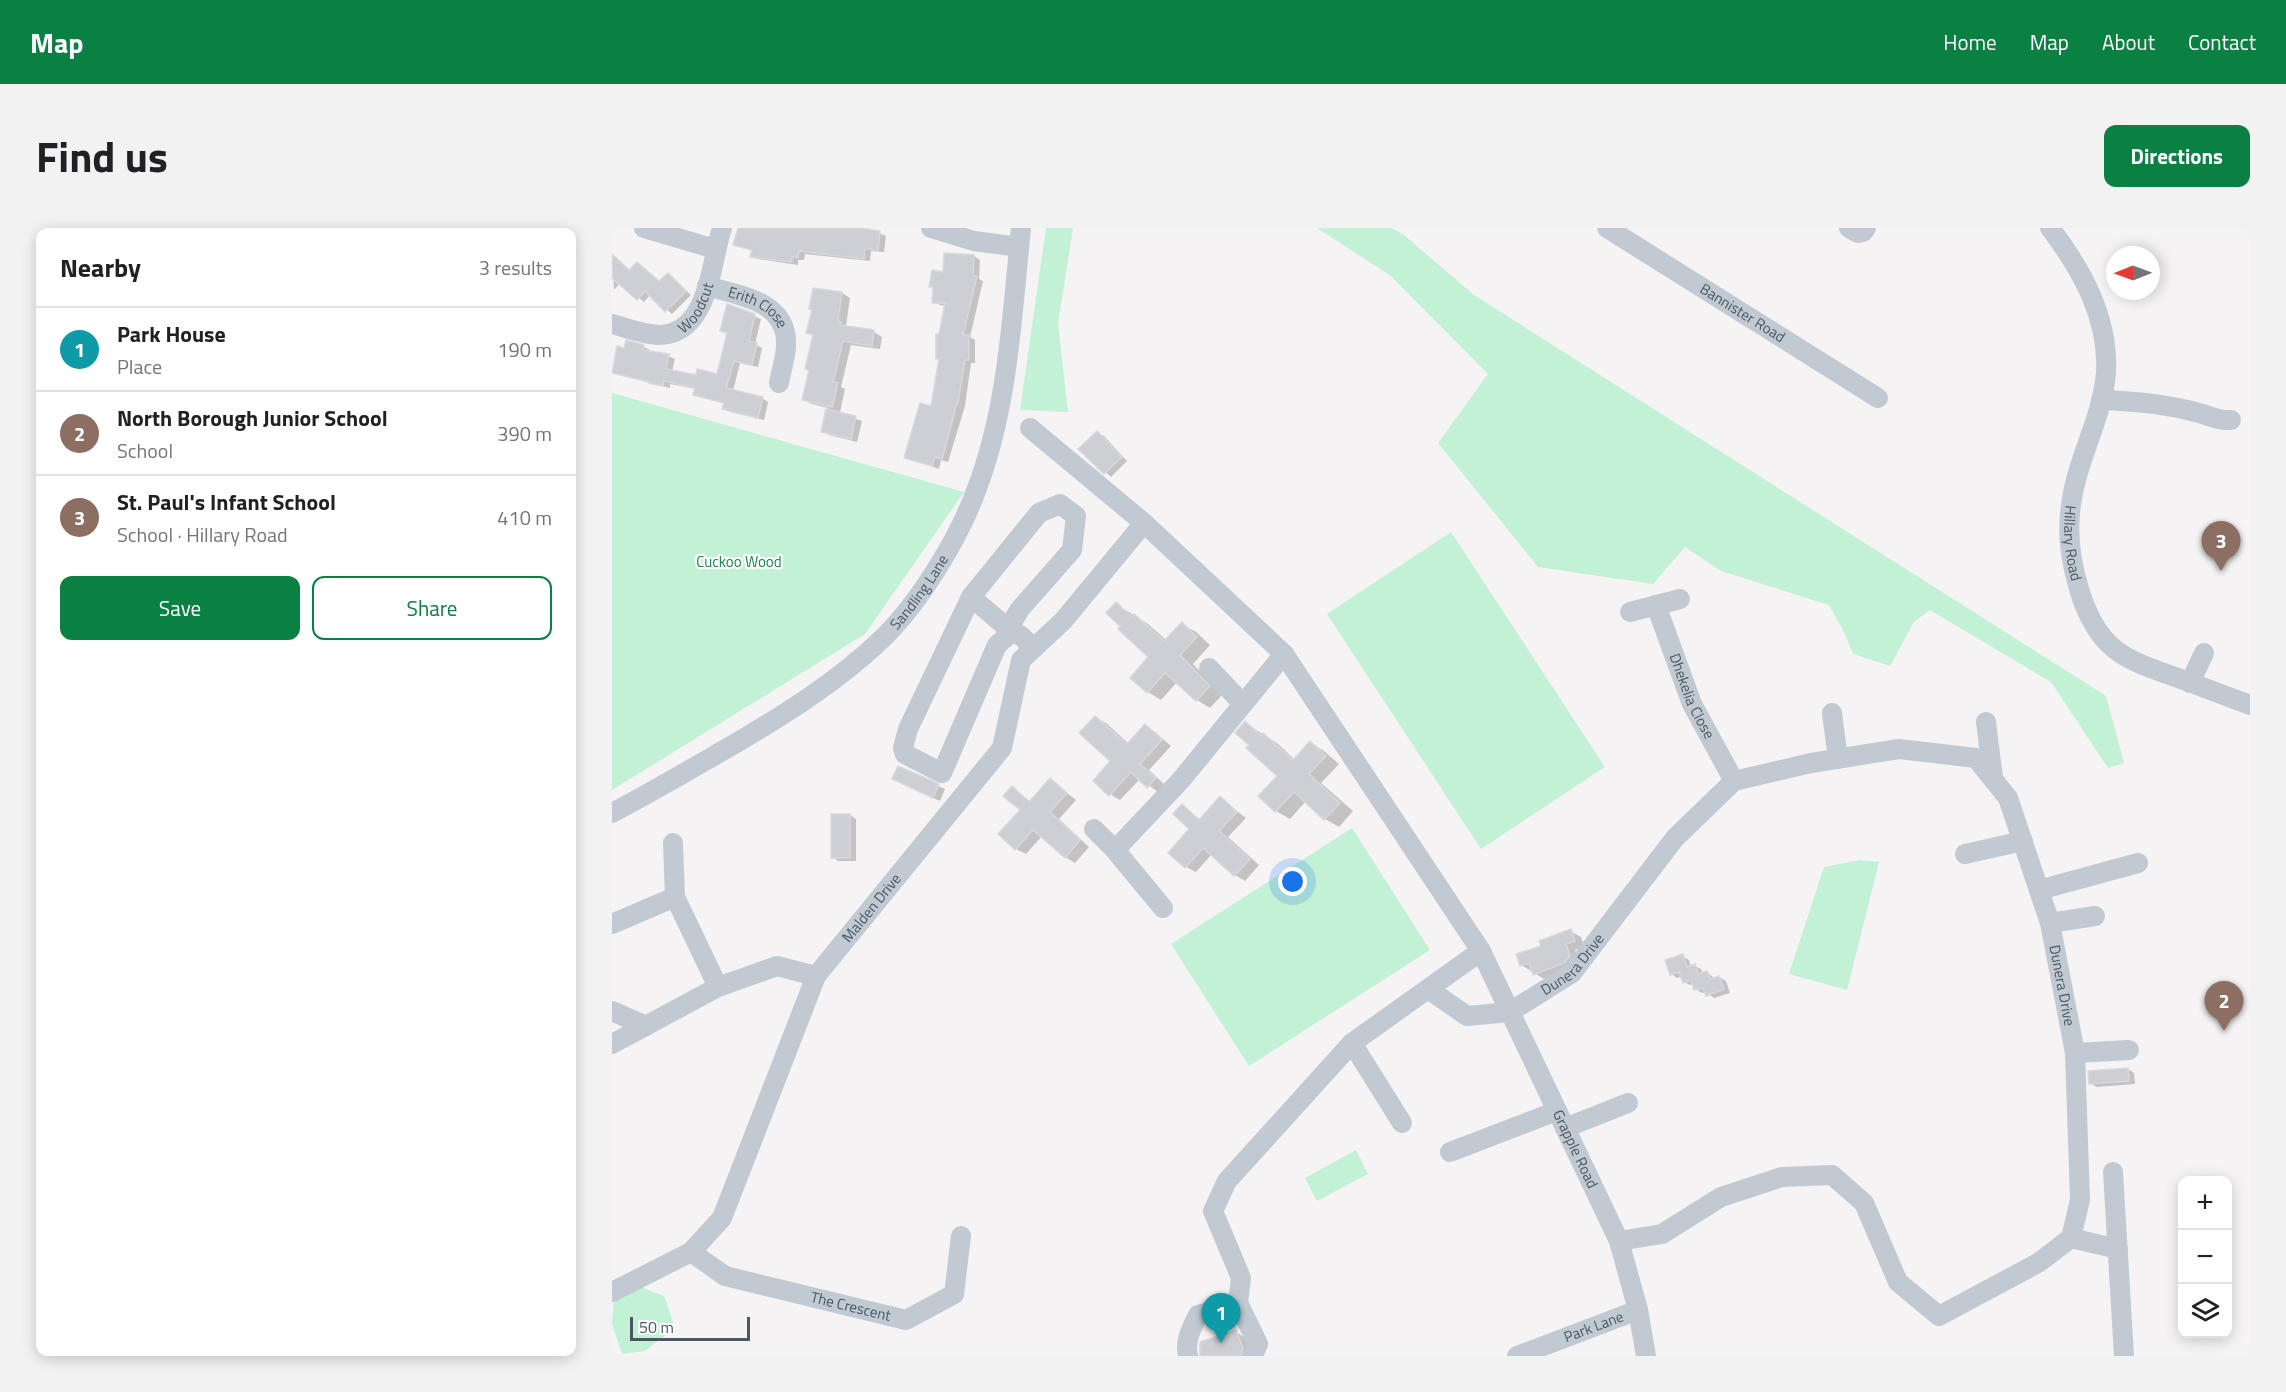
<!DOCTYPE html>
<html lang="en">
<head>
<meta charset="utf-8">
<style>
  :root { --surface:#fff; --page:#f2f2f2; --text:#202124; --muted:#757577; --line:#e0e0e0; --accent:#0b8043 }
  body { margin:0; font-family:"Titillium Web",sans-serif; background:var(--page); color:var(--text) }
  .controls { position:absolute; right:18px; bottom:18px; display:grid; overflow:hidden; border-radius:12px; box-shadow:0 3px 15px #0003 }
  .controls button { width:54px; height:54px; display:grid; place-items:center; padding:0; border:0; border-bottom:2px solid var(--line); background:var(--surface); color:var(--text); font:30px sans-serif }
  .compass { position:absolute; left:1494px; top:18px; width:54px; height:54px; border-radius:50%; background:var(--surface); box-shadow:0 3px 15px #0003; rotate:269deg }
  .scale { position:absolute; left:18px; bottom:15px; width:120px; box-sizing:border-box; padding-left:6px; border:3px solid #4a5661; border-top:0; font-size:16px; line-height:21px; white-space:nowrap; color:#4a5661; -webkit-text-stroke:4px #fff; paint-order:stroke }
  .you { position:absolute; left:681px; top:654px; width:21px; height:21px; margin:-15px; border:4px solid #fff; border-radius:50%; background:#1a73e8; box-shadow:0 0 0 9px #1a73e833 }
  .badge { display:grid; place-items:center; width:39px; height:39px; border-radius:50%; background:var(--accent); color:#fff; font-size:20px; font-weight:700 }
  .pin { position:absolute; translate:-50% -50px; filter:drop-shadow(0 2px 3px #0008) }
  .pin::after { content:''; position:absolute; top:32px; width:21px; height:18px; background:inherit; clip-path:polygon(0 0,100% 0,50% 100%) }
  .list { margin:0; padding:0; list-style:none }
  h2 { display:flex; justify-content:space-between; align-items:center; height:78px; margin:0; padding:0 24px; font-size:26px }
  h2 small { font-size:20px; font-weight:400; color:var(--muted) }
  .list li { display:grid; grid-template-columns:39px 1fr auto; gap:18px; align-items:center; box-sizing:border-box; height:84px; padding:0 24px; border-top:2px solid var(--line) }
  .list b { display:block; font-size:22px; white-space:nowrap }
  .list p { margin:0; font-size:20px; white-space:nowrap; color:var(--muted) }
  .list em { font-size:20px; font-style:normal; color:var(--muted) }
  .actions { display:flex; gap:12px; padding:18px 24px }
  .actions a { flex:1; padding:14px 0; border:2px solid var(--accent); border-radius:12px; text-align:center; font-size:21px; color:var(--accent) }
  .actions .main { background:var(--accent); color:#fff }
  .icon { flex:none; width:33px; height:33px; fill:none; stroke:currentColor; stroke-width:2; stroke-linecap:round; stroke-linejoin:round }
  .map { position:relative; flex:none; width:1638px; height:1128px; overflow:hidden; border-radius:12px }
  header { display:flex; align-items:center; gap:36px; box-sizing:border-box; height:84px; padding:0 30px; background:var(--accent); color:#fff }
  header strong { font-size:28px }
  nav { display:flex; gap:33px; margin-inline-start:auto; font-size:21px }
  .intro { display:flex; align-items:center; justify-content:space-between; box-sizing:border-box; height:144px; padding:0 36px }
  h1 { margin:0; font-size:42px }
  .button { padding:15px 27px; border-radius:12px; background:var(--accent); color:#fff; font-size:21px; font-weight:700 }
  main { display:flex; gap:36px; padding:0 36px }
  aside { flex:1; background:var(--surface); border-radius:12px; box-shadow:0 3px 15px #0003 }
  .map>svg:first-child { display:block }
</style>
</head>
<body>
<header>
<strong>Map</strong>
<nav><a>Home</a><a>Map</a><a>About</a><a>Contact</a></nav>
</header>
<div class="intro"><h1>Find us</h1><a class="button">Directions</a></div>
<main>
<aside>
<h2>Nearby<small>3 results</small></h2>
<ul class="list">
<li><span class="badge" style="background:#0f9aa8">1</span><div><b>Park House</b><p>Place</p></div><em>190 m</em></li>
<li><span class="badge" style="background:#8d6e63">2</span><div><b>North Borough Junior School</b><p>School</p></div><em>390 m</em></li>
<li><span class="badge" style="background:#8d6e63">3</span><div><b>St. Paul's Infant School</b><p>School · Hillary Road</p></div><em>410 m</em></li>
</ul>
<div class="actions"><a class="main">Save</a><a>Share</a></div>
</aside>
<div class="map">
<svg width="1638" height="1128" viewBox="0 0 1638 1128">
  <rect width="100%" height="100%" fill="#f5f3f3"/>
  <!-- green -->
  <g fill="#c3f1d5">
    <path d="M434,0h27l-15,96 10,88 -48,-2z"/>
    <path d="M705,0h75l12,7 70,60 632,401 18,67 -16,5 -57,-86 -121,-72 -16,12 -24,44 -37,-12 -9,-22 -15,-27 -108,-34 -36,-24 -32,37 -115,-17 -100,-124 50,-69 -97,-98z"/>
    <path d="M0,165l352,99 -99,142 -253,156z"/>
    <path d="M839,304l154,235 -124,82 -154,-235z"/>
    <path d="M740,600l78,122 -181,116 -78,-122z"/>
    <path d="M1248,632l19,2 -32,128 -58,-16 35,-107z"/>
    <path d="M744,922l12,24 -51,27 -12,-23z"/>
    <path d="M28,1059l24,9 11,32 -30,23 -23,3 -10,-30 2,-27z"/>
  </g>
  <!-- shadow -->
  <g fill="#0003">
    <path d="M127,0h127l20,8 -2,16 -13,-1 -1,10 -65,-7 -1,6h-6v5l-40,-6 -6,-3 1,-5 -18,-6z"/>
    <path d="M0,26l19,17 6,-8 23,19 8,-7 23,20 -19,19 -22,-19 -6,7 -24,-19 -6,7z"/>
    <path d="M362,28l6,4 -1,19 4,2 -13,56 5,3v23h-4l-6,43 -17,56 -7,-2 -2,9 -33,-12 26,-50 8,-47 -3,-2 9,-52 -6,-1 -6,-3v-14l-3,-2 13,-12z"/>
    <path d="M230,65l8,5 -4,28 28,6 8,5 -2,12 -29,-4 -10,42 4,2 -5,24 22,8 -5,21 -28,-7 -6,-4 5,-23 -16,-4 -8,-4 6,-29 4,-35 -6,-4z"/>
    <path d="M116,78l33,13 -6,25 7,4 -4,19 -18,-4 -7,28 29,7 6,4 -4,18 -34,-8 -6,-3 1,-5 -30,-10 1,-5 -26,-5v4l-51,-13 -7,-3 13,-22 19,-3 6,3 -1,2 19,4 7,3 -3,13 25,5 21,-1 10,-42 -6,-3z"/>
    <path d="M485,205l7,3 23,25 -16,16 -31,-28z"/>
    <path d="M504,376l32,20 19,17 15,-17 14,8 14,13 -17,19 29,31 -12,13 -13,-8 -20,-18 -16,18 -13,-8 2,-35 -27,-31z"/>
    <path d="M484,490l10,5 23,21 16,-18 10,6 16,14 -22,24 16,15 -7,7 -18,-13 -20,21 -10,-6 2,-33z"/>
    <path d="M633,495l32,20 18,17 16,-17 13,8 15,13 -18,19 32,28 -14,16 -14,-8 -19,-18 -16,18 -14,-8 -15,-15 18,-20 -28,-31z"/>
    <path d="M287,540l46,21 -5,12 -40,-19z"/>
    <path d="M438,552l26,20 -17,19 30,28 -14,16 -10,-6 -23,-21 -16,18 -10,-5 6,-39 -9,-22 18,14z"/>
    <path d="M608,570l26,20 -18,19 31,28 -14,16 -10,-6 -23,-21 -16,18 -10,-5 5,-39 -9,-22 19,14z"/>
    <path d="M238,587l6,4v42h-18l-6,-4z"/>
    <path d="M958,703l11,6 3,9 -9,4 4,12 -35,17 -23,-14 21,-18z"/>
    <path d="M1070,728l7,4 2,7 4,-1 6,3 2,5 4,-2 8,7 4,-2 7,4 4,12 -16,5 -8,-6 -4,1 -6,-4 -2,-5 -4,1 -6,-3 -2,-6 -5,2 -6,-4z"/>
    <path d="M1516,841l6,4 1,11 -38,3 -7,-4z"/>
    <path d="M624,1104l13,8 7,16h-55z"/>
  </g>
  <!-- building -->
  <g fill="#cdcfd5" stroke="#d7d9de" stroke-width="1.5">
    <path d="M126,0h124l18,3 -2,19 -13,-1 -1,10 -65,-8 -1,7 -6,-1v5l-42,-5 2,-7 -19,-5z"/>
    <path d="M332,25l30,2 -1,20 4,1 -14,59h6v25h-4l-7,43h-1l-15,56 -7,-2 -3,9 -28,-8 16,-55 11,3 8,-47h-3v-25h3l6,-31h-13l1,-16h-4l3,-17 11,2z"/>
    <path d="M0,26l17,16 8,-8 22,19 9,-8 18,18 -21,21 -20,-21 -8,9 -25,-22z"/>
    <path d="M201,60l29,4 -4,29 3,1 -1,3 34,5 -2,16 -29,-5 -10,41 5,1 -6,24 -30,-7 7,-30 -4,-1 8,-34 -7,-2 6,-23 -3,-1z"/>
    <path d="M115,76l28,10 -6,27 8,2 -5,22 -18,-4 -8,27 37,9 -5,21 -36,-9 2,-6 -31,-8 2,-7 -31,-7 -1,5 -14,-3 1,-1 -38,-9 5,-27 7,2 2,-8 18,5 -1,5 26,4 -3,15 30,6 1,-6 20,5 10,-41 -7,-2z"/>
    <path d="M214,181l30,7 -5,23 -30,-7z"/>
    <path d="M485,203l25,26 -18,17 -26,-25z"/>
    <path d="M504,374l16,15 2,-3 30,27 18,-19 15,15 -17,18 30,31 -14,15 -31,-28 -18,20 -17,-15 18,-21 -30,-28 2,-3 -14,-13z"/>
    <path d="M483,488l32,28 18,-20 17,16 -22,24 16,14 -9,10 -16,-16 -22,24 -16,-15 17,-20 -31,-28z"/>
    <path d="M633,493l16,15 2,-3 30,27 17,-19 16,15 -17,18 31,29 -16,17 -30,-28 -19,20 -17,-16 19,-20 -31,-28 3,-3 -14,-12z"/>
    <path d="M286,538l41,18 -6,14 -41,-19z"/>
    <path d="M438,550l17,15 -17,19 30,28 -15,18 -32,-28 -18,20 -17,-16 22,-24 -17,-14 9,-10 17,16z"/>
    <path d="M608,568l17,16 -18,19 31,28 -16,17 -31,-28 -18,20 -17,-15 21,-24 -16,-15 9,-10 17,16z"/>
    <rect x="219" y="586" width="19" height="44"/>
    <path d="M959,701l4,12 -9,3 4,12 -6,7 -31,12 -4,-12 -9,3 -4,-12 25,-8 -2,-5z"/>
    <path d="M1071,726l4,13 8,-3 3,10 9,-3 3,8 9,-3 5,13 -18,7 -3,-8 -9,2 -3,-10 -8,3 -4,-11 -9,3 -5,-15z"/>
    <path d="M1516,840l1,13 -40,3 -1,-13z"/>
    <path d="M624,1102l7,18 -2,8h-41v-14z"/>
  </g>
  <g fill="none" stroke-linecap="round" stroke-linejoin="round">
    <!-- minor -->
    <g stroke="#c1cad2" stroke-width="20">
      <path d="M32,0l71,21"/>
      <path d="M319,0l43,13 45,6"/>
      <path id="s1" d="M995,0l271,170"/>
      <path d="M1237,0l9,5 5,-1 3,-4"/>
      <path id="s2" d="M1438,0c32,42 59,90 56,145 -3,34 -17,64 -27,96 -13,43 -13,77 0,120 5,18 16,42 30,55 18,18 45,25 69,34 24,9 48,18 72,27"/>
      <path id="s3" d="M95,58c31,9 78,15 79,55 1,14 -5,29 -7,42"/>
      <path id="s4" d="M0,96c15,4 30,10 46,11 51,0 52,-70 64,-107"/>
      <path d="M1489,172c31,1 65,4 94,12 14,3 22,9 36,8"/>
      <path id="s5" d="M418,200l114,95 140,131 197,297 138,290 19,69 8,46"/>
      <path d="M359,369l41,35"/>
      <path id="s6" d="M1044,377l36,99 42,77"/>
      <path d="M1018,384l50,-13"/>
      <path d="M400,404v-10l8,-13 52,-59 4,-34 -16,-12 -21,9 -68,84 -63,132 -5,19 2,6 37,19 55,-128 15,-13 8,3 14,13"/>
      <path d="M597,440l34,36"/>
      <path d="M1578,455l14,-30"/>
      <path d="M1220,485l6,46"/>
      <path d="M1374,494l7,56"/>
      <path id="s7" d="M0,585c40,-21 79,-44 119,-67 53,-31 106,-64 151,-107 37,-36 76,-99 94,-148 32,-83 36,-175 45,-263"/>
      <path d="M482,601l21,21 48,58"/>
      <path d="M61,615l2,54 43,90"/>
      <path d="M503,622l66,-70 103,-126"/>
      <path d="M1353,626l58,-13"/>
      <path d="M1427,662l99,-27"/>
      <path d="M1438,695l45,-7"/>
      <path d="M0,696l63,-27"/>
      <path id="s8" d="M816,761l39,27 43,-4 62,-39 103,-135 59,-57 77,-18 88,-14 77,9 32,40 42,125 25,130 5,147 -9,38 -33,25 -99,53 -41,-34 -34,-79 -32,-28 -50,2 -61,20 -59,37 -43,7"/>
      <path d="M0,783l34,15"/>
      <path d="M740,815l50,80"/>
      <path d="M0,816l106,-57 59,-21 39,10"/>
      <path d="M1463,825l54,-3"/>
      <path d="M953,900l63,-25"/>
      <path d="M838,924l107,-41"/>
      <path d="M1501,944l11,184"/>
      <path d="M1459,1010l47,11"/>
      <path id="s9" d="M79,1024l34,24 181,44 48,-26 7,-58"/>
      <path id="s10" d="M0,1064l79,-40 31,-34 94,-242 186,-228 19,-88 42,-39 81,-98"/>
      <path d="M626,1075l20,41 -5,11"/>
      <path d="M576,1128c-4,-15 4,-28 10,-41l40,-12 3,-25 -28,-67 14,-30 125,-138 129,-92"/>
      <path id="s11" d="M905,1128l121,-46"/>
    </g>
  </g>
  <g text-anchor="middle" stroke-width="4.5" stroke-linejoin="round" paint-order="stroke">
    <!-- street labels -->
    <g font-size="15" fill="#4a5661" stroke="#fff">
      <text dy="5" stroke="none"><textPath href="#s4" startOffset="98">Woodcut</textPath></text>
      <text dy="5" stroke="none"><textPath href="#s3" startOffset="56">Erith Close</textPath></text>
      <text dy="5" stroke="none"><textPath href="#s1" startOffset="160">Bannister Road</textPath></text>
      <text dy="5" stroke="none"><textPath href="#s2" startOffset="334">Hillary Road</textPath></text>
      <text dy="5" stroke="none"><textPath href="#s7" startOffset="382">Sandling Lane</textPath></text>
      <text dy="5" stroke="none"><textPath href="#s6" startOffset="98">Dhekelia Close</textPath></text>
      <text dy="5" stroke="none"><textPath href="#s10" startOffset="482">Malden Drive</textPath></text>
      <text dy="5" stroke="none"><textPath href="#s8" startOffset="170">Dunera Drive</textPath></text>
      <text dy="5" stroke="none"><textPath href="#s8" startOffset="908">Dunera Drive</textPath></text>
      <text dy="5" stroke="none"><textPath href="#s5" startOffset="916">Grapple Road</textPath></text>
      <text dy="5" stroke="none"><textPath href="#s9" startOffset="171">The Crescent</textPath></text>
      <text dy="5" stroke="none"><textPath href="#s11" startOffset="82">Park Lane</textPath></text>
    </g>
    <!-- park labels -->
    <g font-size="15" fill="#17864f" stroke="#fff">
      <text x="127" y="339">Cuckoo Wood</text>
    </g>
  </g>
</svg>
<div class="controls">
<button>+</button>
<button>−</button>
<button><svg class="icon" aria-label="layers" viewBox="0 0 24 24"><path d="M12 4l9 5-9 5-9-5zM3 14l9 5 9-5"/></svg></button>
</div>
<svg class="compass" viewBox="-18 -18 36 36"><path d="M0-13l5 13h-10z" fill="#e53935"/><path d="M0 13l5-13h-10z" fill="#757577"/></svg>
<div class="scale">50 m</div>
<div class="you"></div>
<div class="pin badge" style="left:609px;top:1115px;background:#0f9aa8">1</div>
<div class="pin badge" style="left:1612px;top:803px;background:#8d6e63">2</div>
<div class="pin badge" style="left:1609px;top:343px;background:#8d6e63">3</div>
</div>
</main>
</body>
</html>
